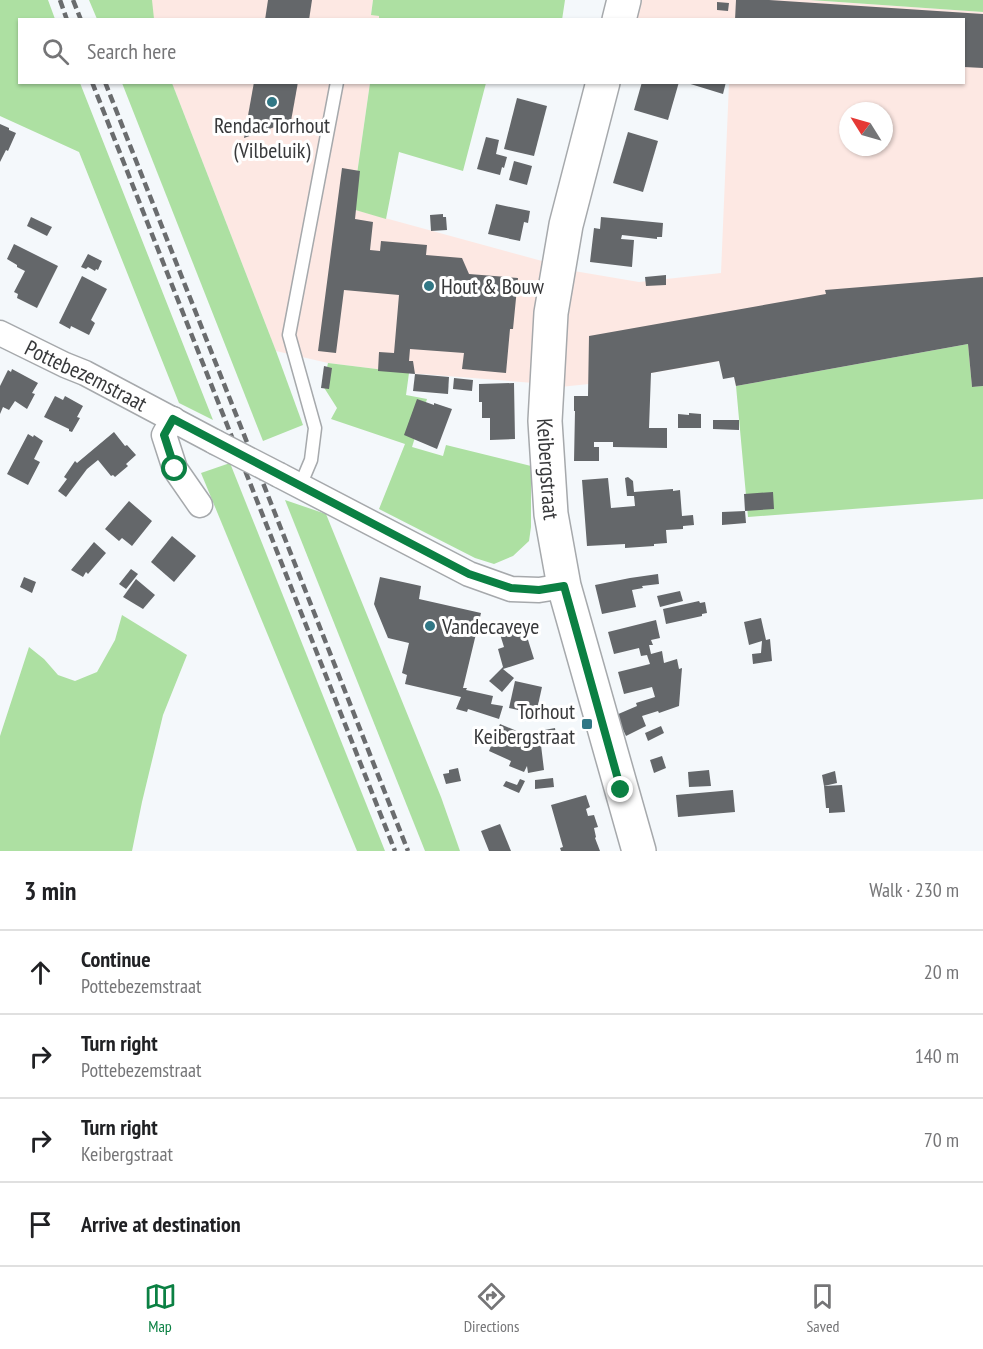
<!DOCTYPE html>
<html lang="en">
<head>
<meta charset="utf-8">
<style>
  :root { --surface:#fff; --page:#f2f2f2; --text:#202124; --muted:#757577; --line:#e0e0e0; --accent:#0b8043 }
  body { margin:0; font-family:"PT Sans Narrow",sans-serif; background:var(--page); color:var(--text) }
  .compass { position:absolute; left:839px; top:102px; width:54px; height:54px; border-radius:50%; background:var(--surface); box-shadow:0 2px 4px #0004; rotate:307deg }
  .stop { position:absolute; width:18px; height:18px; margin:-14px; border:4px solid #0b8043; border-radius:50%; background:#fff }
  .stop.end { background:#0b8043; border-color:#fff; box-shadow:0 2px 6px #0008 }
  .list { margin:0; padding:0; list-style:none }
  h2 { display:flex; justify-content:space-between; align-items:center; height:78px; margin:0; padding:0 24px; font-size:26px }
  h2 small { font-size:20px; font-weight:400; color:var(--muted) }
  .list li { display:grid; grid-template-columns:39px 1fr auto; gap:18px; align-items:center; box-sizing:border-box; height:84px; padding:0 24px; border-top:2px solid var(--line) }
  .list b { display:block; font-size:22px; white-space:nowrap }
  .list p { margin:0; font-size:20px; white-space:nowrap; color:var(--muted) }
  .list em { font-size:20px; font-style:normal; color:var(--muted) }
  .icon { flex:none; width:33px; height:33px; fill:none; stroke:currentColor; stroke-width:2; stroke-linecap:round; stroke-linejoin:round }
  .map { position:relative; flex:none; width:983px; height:851px; overflow:hidden }
  .search { position:absolute; background:var(--surface); box-shadow:0 2px 4px #0004; left:18px; right:18px; top:18px; height:66px; display:flex; align-items:center; gap:15px; box-sizing:border-box; padding:0 21px; border-radius:0px; color:var(--muted); font-size:22px }
  .sheet { height:414px; background:var(--surface) }
  nav { display:flex; justify-content:space-around; align-items:center; box-sizing:border-box; height:84px; border-top:2px solid var(--line); background:var(--surface); font-size:16px; color:var(--muted) }
  nav a { display:grid; justify-items:center; gap:3px }
  nav .on { color:var(--accent) }
  .map>svg:first-child { display:block }
</style>
</head>
<body>
<div class="map">
<svg width="983" height="851" viewBox="0 0 983 851">
  <rect width="100%" height="100%" fill="#f4f8fb"/>
  <!-- industrial -->
  <g fill="#fde8e3" fill-rule="evenodd">
    <path d="M150,0h223l-2,14 8,2v4l-226,-1z"/>
    <path d="M642,0h168l173,12v374l-11,1 -5,-43 -231,42 -5,-27 -142,25 -29,3 14,-116 65,11 82,-9 8,-190 235,-1v-62l-327,-1zM848,111h36v36h-36z"/>
    <path d="M172,83h198l-18,126 190,52 -8,122 -125,-10 -81,-10 -52,-12z"/>
  </g>
  <!-- green -->
  <g fill="#ade0a2">
    <path d="M0,0h48l7,19 -35,1v62l60,1 133,337 -34,-17 -100,-251 -79,-36z"/>
    <path d="M89,0h63l2,19h-57z"/>
    <path d="M373,0h192l-3,20 -183,-1v-3l-8,-1z"/>
    <path d="M810,0h173v12z"/>
    <path d="M122,83h50l104,268 27,74 -40,16z"/>
    <path d="M370,83h116l-23,88 -64,-19 -13,67 -34,-10z"/>
    <path d="M968,344l4,43 11,-1v113l-235,18 -12,-131z"/>
    <path d="M328,363l81,10 -3,22 21,4 -15,48 31,9 3,-11 85,21v61l-2,14 -16,15 -19,8 -19,-6 -96,-49 26,-65 -74,-25 6,-11 -14,-22z"/>
    <path d="M230,463l155,388h-28l-156,-378z"/>
    <path d="M285,500l41,14 115,283 19,54h-35z"/>
    <path d="M122,615l65,40 -24,60 -21,87 -10,49h-132v-115l29,-89 15,12 14,16 17,6 22,-9 18,-32z"/>
  </g>
  <!-- building -->
  <g fill="#64676a">
    <path d="M268,0h44l-3,20h-44z"/>
    <path d="M736,0h33l214,14v54l-19,-1v-47h-229z"/>
    <path d="M717,2l12,1 -1,8 -11,-1z"/>
    <path d="M254,82h44l-7,39 -47,17z"/>
    <path d="M642,82h37l-11,38 -34,-10z"/>
    <path d="M684,82h42l-3,12z"/>
    <path d="M517,98l30,8 -13,50 -30,-7z"/>
    <path d="M0,124l9,4v2l7,3 -8,18 -2,-1 -6,12z"/>
    <path d="M628,132l30,9 -15,51 -30,-9z"/>
    <path d="M486,137l13,3 -3,14 11,3 -3,11 -2,-1 -2,8 -23,-6z"/>
    <path d="M514,161l18,5 -5,19 -18,-5z"/>
    <path d="M342,168l18,3 -5,48 18,3 -3,28 10,1 1,-10 46,4 -1,10 36,3 7,16 49,4 -5,51h-3l-4,44 -44,-4 2,-16 -54,-4 -1,12h4l2,13 -37,-3 1,-19 15,1 5,-58 -55,-5 -8,63 -18,-2z"/>
    <path d="M496,204l34,7 -2,12 -4,-1 -4,19 -32,-7z"/>
    <path d="M443,214v3h3l1,13 -16,1 -1,-16z"/>
    <path d="M31,217l21,10 -5,9 -20,-10z"/>
    <path d="M601,217l62,6 -1,14h-5v2l-35,-4 -1,4 13,1 -2,27 -42,-5 4,-34 6,1z"/>
    <path d="M14,244l44,22 -21,42 -20,-10 1,-4 -4,-2 11,-21 -8,-4v-2l-10,-6z"/>
    <path d="M88,254l14,7 -4,9 -2,-1 -1,2 -7,-4 -2,2 -5,-2z"/>
    <path d="M666,275v10l-20,1 -1,-9z"/>
    <path d="M82,276l25,13 -16,31 4,3 -6,12 -18,-9 -1,3 -11,-6z"/>
    <path d="M983,277v109l-11,1 -4,-43 -232,42 -2,-9 -11,2 -4,-18 -68,12 -2,55h18v20l-54,-1v-5h-19v5h5v14h-25l1,-50h-1v-15h14l1,-60 237,-42 -1,-4z"/>
    <path d="M324,366l8,2 -3,21 -8,-1z"/>
    <path d="M12,369l26,14 -6,10 3,1 -8,15 -12,-8 -6,9 -6,-3 -3,7v-28l8,-16 3,2z"/>
    <path d="M415,374l34,3 -1,17 -35,-3z"/>
    <path d="M454,378l19,2 -1,11 -19,-2z"/>
    <path d="M514,383l1,56 -25,1v-22h-8v-16h-3v-18z"/>
    <path d="M55,396l8,4 2,-4 18,10 -6,11 3,1 -8,14 -3,-1v-2l-25,-12z"/>
    <path d="M417,399l17,6v-2l18,6 -15,40 -33,-14z"/>
    <path d="M689,413l12,1v14h-23v-14l11,1z"/>
    <path d="M713,420h26v10l-26,-1z"/>
    <path d="M114,432l11,14 2,-1 9,10 -10,9 2,2 -13,11 -2,-2 -2,1 -13,-16 -11,9 -21,28 -8,-6 9,-12 -3,-2 11,-16 2,2z"/>
    <path d="M28,434l5,3 1,-2 9,6 -9,18 6,3 -12,23 -21,-11z"/>
    <path d="M628,477l5,4 1,11 39,-3v2l7,-1 2,26 11,-1 1,10 -11,1v3l-17,1 1,13 -13,1v2l-29,2v-4l-38,2 -5,-66 26,-2 3,30 24,-2 -1,-10h-7l-2,-18z"/>
    <path d="M773,492l1,17 -29,2 1,12 -24,2v-13l23,-1 -1,-17z"/>
    <path d="M129,501l23,20 -20,25 -10,-8 -3,3 -14,-12z"/>
    <path d="M172,536l24,20 -22,26 -23,-20z"/>
    <path d="M94,542l12,11 -18,21 -2,-2 -3,5 -12,-7z"/>
    <path d="M131,569l7,5 -12,15 -7,-5z"/>
    <path d="M658,574l1,10 -17,2 1,2 -11,2 4,17 -34,7 -7,-29 35,-7z"/>
    <path d="M24,577l12,5 -4,11 -12,-6z"/>
    <path d="M380,577l41,9 -2,13 62,14 -18,75h4l-1,2 27,6 -2,8 12,2 -4,13 -31,-10 -1,3 -11,-3 5,-12 -56,-13 2,-9 -5,-2 7,-30 -21,-5 -14,-34z"/>
    <path d="M136,579l19,16 -12,14 -20,-12z"/>
    <path d="M680,591l3,10 -23,6 -3,-11z"/>
    <path d="M699,601l1,2 5,-1 2,11 -5,1v2l-36,8 -3,-15z"/>
    <path d="M761,618l5,22 4,-1 2,22 -19,3 -1,-10 9,-1 1,-12 -13,4 -5,-23z"/>
    <path d="M656,620l4,18 -9,2 2,5h-4l2,9 11,-3 2,12 13,-4 2,10 3,-1 -3,38 -20,7 -1,-2 -16,5 4,10 -20,10 -10,-21 21,-9 -1,-3 19,-6 -3,-10 -28,7 -6,-22 32,-8 -3,-9 -6,1 -2,-8 -25,6 -6,-22z"/>
    <path d="M520,625l4,2 10,32 -31,10 11,9 -12,14 -13,-11 14,-14 -5,-18 6,-2 -5,-16z"/>
    <path d="M515,681l27,6 -6,27 -27,-6z"/>
    <path d="M500,724l24,10 31,-6 2,14 -16,3 3,25 -16,3 -1,-7 -3,6 -15,-6 2,-5 -22,-10z"/>
    <path d="M661,726l3,7 -16,8 -3,-8z"/>
    <path d="M662,756l4,12 -12,5 -4,-13z"/>
    <path d="M458,768l3,13 -15,3 -3,-10 6,-1v-3z"/>
    <path d="M709,770l2,16 -22,1 -1,-15z"/>
    <path d="M835,771l2,12 -13,3 -2,-11z"/>
    <path d="M553,778l1,9 -19,2v-9z"/>
    <path d="M520,779l5,2 -6,12 -16,-7 3,-5 11,4z"/>
    <path d="M842,785l3,27 -16,1v-5h-3l-2,-22z"/>
    <path d="M733,790l2,22 -57,5 -2,-22z"/>
    <path d="M586,795l4,12 -4,2 2,7 6,-1 4,12 -4,1 2,9 -1,1 5,13h-39l-1,-3 3,-1 -12,-42z"/>
    <path d="M500,824l11,27h-22l-8,-20z"/>
  </g>
  <g fill="none" stroke-linecap="round" stroke-linejoin="round">
    <!-- lane casing -->
    <g stroke="#a6a9ac" stroke-width="15">
      <path id="lane" d="M300,486l11,-26 4,-32 -26,-93 48,-253"/>
    </g>
    <!-- street casing -->
    <g stroke="#a6a9ac" stroke-width="27">
      <g id="street">
        <path id="s1" d="M0,333l65,32 20,8 130,69"/>
        <path d="M173,419l-9,16 11,34 25,36"/>
        <path d="M279,475l190,99 42,15 28,1 25,-4"/>
      </g>
    </g>
    <!-- secondary casing -->
    <g stroke="#a6a9ac" stroke-width="36">
      <g id="secondary">
        <path d="M619,20l5,-20"/>
        <path id="s2" d="M603,82l-37,143 -15,88 -6,108 6,93 13,72 75,265"/>
      </g>
    </g>
    <!-- lane -->
    <use href="#lane" stroke="#fff" stroke-width="12"/>
    <!-- street -->
    <use href="#street" stroke="#fff" stroke-width="24"/>
    <!-- secondary -->
    <use href="#secondary" stroke="#fff" stroke-width="33"/>
    <!-- rail -->
    <g stroke="#6a6c6e" stroke-width="4.5" stroke-dasharray="9 4.5" stroke-linecap="butt">
      <path d="M60,0l7,20"/>
      <path d="M73,0l8,20"/>
      <path d="M92,82l303,769"/>
      <path d="M105,82l303,769"/>
    </g>
    <!-- street-bridge casing -->
    <g stroke="#a6a9ac" stroke-width="27" stroke-linecap="butt">
      <path id="street-bridge" d="M215,442l64,33"/>
    </g>
    <!-- street-bridge -->
    <use href="#street-bridge" stroke="#fff" stroke-width="24"/>
  </g>
  <g fill="none" stroke-linecap="round" stroke-linejoin="round">
    <!-- route -->
    <path stroke="#0b8043" stroke-width="8" d="M175,469l-11,-34 9,-16 296,155 42,14 28,2 25,-4 57,204"/>
  </g>
  <!-- markers -->
  <g fill="#317785" stroke="#fff" stroke-width="2">
    <circle cx="272" cy="102" r="6"/>
    <circle cx="429" cy="286" r="6"/>
    <circle cx="430" cy="626" r="6"/>
    <rect x="581" y="718" width="12" height="12" rx="3"/>
  </g>
  <g text-anchor="middle" stroke-width="6" stroke-linejoin="round" paint-order="stroke">
    <!-- poi labels -->
    <g font-size="22" fill="#38393b" stroke="#fff" text-anchor="start">
      <text x="272" y="133" text-anchor="middle">Rendac Torhout<tspan x="272" dy="25">(Vilbeluik)</tspan></text>
      <text x="441" y="294">Hout &amp; Bouw</text>
      <text x="442" y="634">Vandecaveye</text>
      <text x="575" y="719" text-anchor="end">Torhout<tspan x="575" dy="25">Keibergstraat</tspan></text>
    </g>
    <!-- street labels -->
    <g font-size="22" fill="#38393b" stroke="#fff">
      <text dy="8" stroke="none"><textPath href="#s1" startOffset="96">Pottebezemstraat</textPath></text>
      <text dy="8" stroke="none"><textPath href="#s2" startOffset="393">Keibergstraat</textPath></text>
    </g>
  </g>
</svg>
<svg class="compass" viewBox="-18 -18 36 36"><path d="M0-13l5 13h-10z" fill="#e53935"/><path d="M0 13l5-13h-10z" fill="#757577"/></svg>
<div class="stop" style="left:175px;top:469px"></div>
<div class="stop end" style="left:621px;top:790px"></div>
<div class="search"><svg class="icon" aria-label="search" viewBox="0 0 24 24"><circle cx="10" cy="10" r="6"/><path d="M15 15l6 6"/></svg>Search here</div>
</div>
<section class="sheet">
<h2>3 min<small>Walk · 230 m</small></h2>
<ul class="list">
<li><svg class="icon" aria-label="ahead" viewBox="0 0 24 24"><path d="M12 20V5M6 11l6-6 6 6"/></svg><div><b>Continue</b><p>Pottebezemstraat</p></div><em>20 m</em></li>
<li><svg class="icon" aria-label="right" viewBox="0 0 24 24"><path d="M7 20v-9h11M14 6l5 5-5 5"/></svg><div><b>Turn right</b><p>Pottebezemstraat</p></div><em>140 m</em></li>
<li><svg class="icon" aria-label="right" viewBox="0 0 24 24"><path d="M7 20v-9h11M14 6l5 5-5 5"/></svg><div><b>Turn right</b><p>Keibergstraat</p></div><em>70 m</em></li>
<li><svg class="icon" aria-label="arrive" viewBox="0 0 24 24"><path d="M6 21V4h12l-3 4 3 4H6"/></svg><div><b>Arrive at destination</b></div></li>
</ul>
</section>
<nav>
<a class="on"><svg class="icon" aria-label="map" viewBox="0 0 24 24"><path d="M3 6l6-2 6 2 6-2v14l-6 2-6-2-6 2zM9 4v14M15 6v14"/></svg>Map</a>
<a><svg class="icon" aria-label="directions" viewBox="0 0 24 24"><path d="M12 3l9 9-9 9-9-9zM9 14v-3h6M13 9l2 2-2 2"/></svg>Directions</a>
<a><svg class="icon" aria-label="saved" viewBox="0 0 24 24"><path d="M7 4h10v16l-5-4-5 4z"/></svg>Saved</a>
</nav>
</body>
</html>
